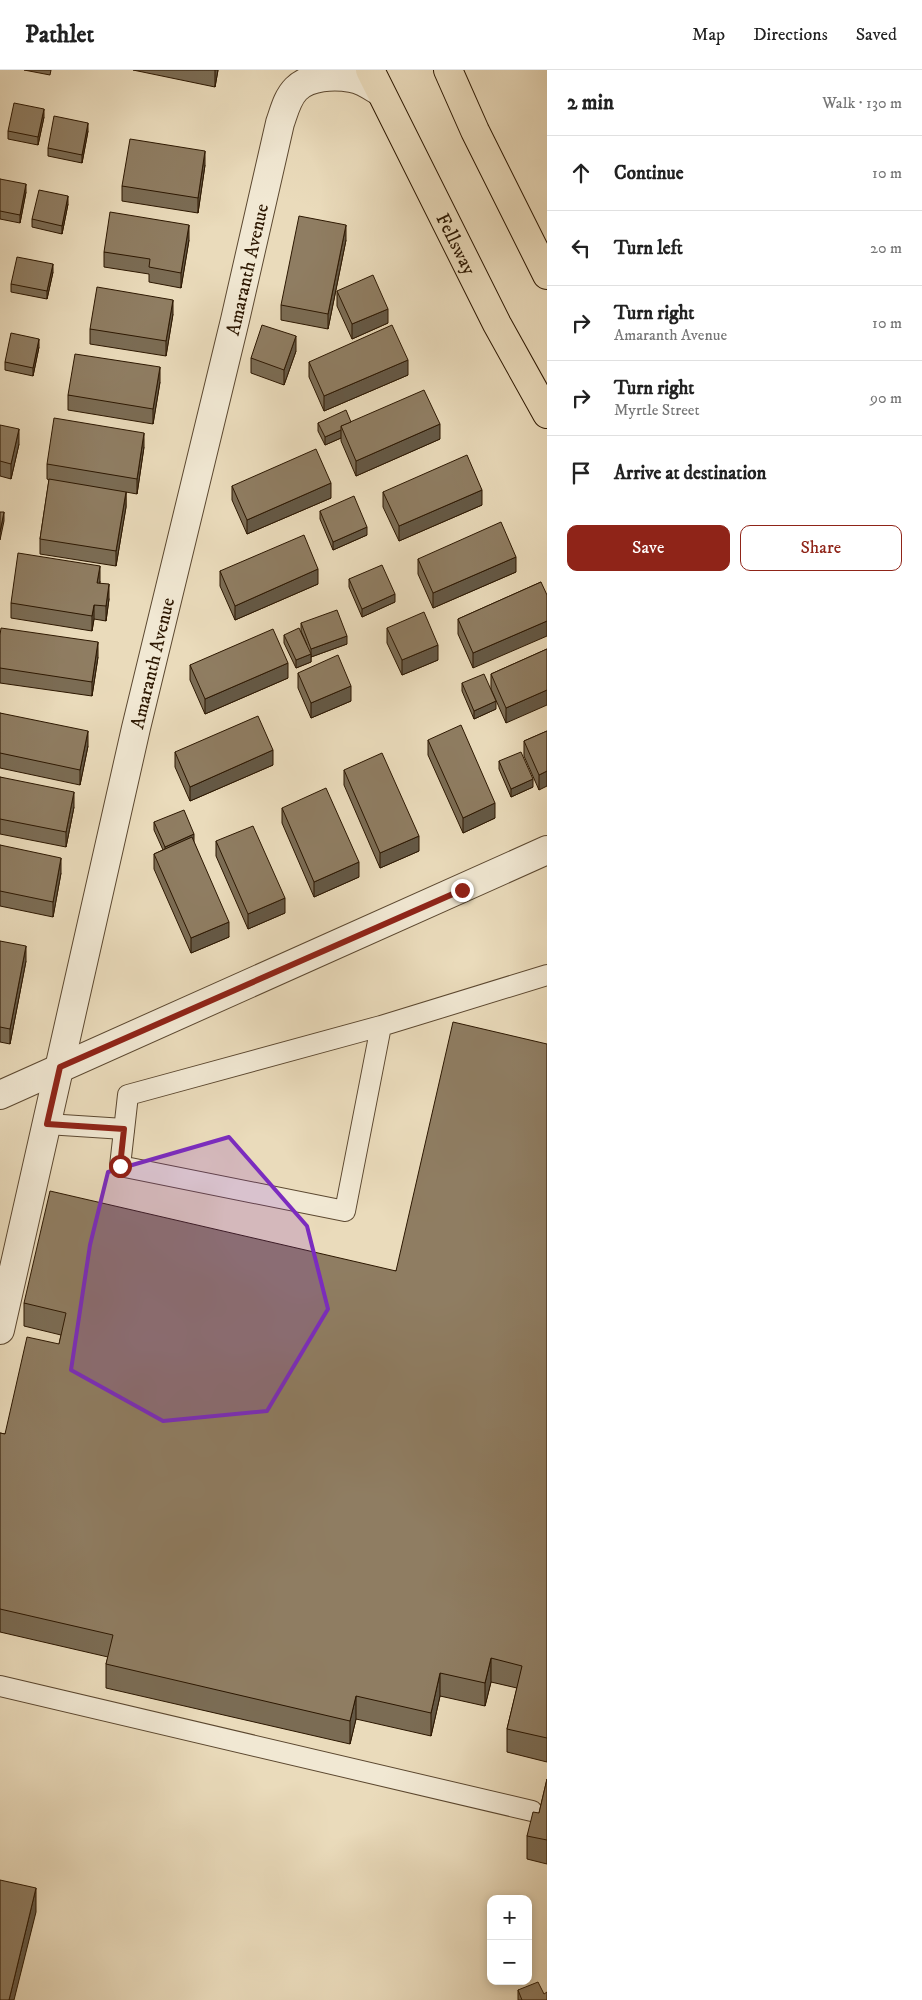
<!DOCTYPE html>
<html lang="en">
<head>
<meta charset="utf-8">
<style>
  :root { --surface:#fff; --page:#f2f2f2; --text:#222; --muted:#767676; --line:#e0e0e0; --accent:#8f2418 }
  body { margin:0; font-family:"IM FELL DW Pica",serif; background:var(--page); color:var(--text) }
  .controls { position:absolute; right:15px; bottom:15px; display:grid; overflow:hidden; border-radius:10px; box-shadow:0 2px 8px #0003 }
  .controls button { width:45px; height:45px; display:grid; place-items:center; padding:0; border:0; border-bottom:1px solid var(--line); background:var(--surface); color:var(--text); font:25px sans-serif }
  .stop { position:absolute; width:15px; height:15px; margin:-11px; border:4px solid #8f2418; border-radius:50%; background:#fff }
  .stop.end { background:#8f2418; border-color:#fff; box-shadow:0 1px 5px #0008 }
  .list { margin:0; padding:0; list-style:none }
  h2 { display:flex; justify-content:space-between; align-items:center; height:65px; margin:0; padding:0 20px; font-size:21px }
  h2 small { font-size:16px; font-weight:400; color:var(--muted) }
  .list li { display:grid; grid-template-columns:32px 1fr auto; gap:15px; align-items:center; box-sizing:border-box; height:75px; padding:0 20px; border-top:1px solid var(--line) }
  .list b { display:block; font-size:19px; white-space:nowrap }
  .list p { margin:0; font-size:16px; white-space:nowrap; color:var(--muted) }
  .list em { font-size:16px; font-style:normal; color:var(--muted) }
  .actions { display:flex; gap:10px; padding:15px 20px }
  .actions a { flex:1; padding:11px 0; border:1px solid var(--accent); border-radius:10px; text-align:center; font-size:18px; color:var(--accent) }
  .actions .main { background:var(--accent); color:#fff }
  .icon { flex:none; width:28px; height:28px; fill:none; stroke:currentColor; stroke-width:2; stroke-linecap:round; stroke-linejoin:round }
  .map { position:relative; flex:none; width:547px; height:1930px; overflow:hidden }
  header { display:flex; align-items:center; gap:30px; box-sizing:border-box; height:70px; padding:0 25px; background:var(--surface); border-bottom:1px solid var(--line) }
  header strong { font-size:24px }
  nav { display:flex; gap:28px; margin-inline-start:auto; font-size:18px }
  main { display:flex }
  aside { flex:1; background:var(--surface) }
  .map>svg:first-child { display:block }
</style>
</head>
<body>
<header>
<strong>Pathlet</strong>
<nav><a>Map</a><a>Directions</a><a>Saved</a></nav>
</header>
<main>
<div class="map">
<svg width="547" height="1930" viewBox="0 0 547 1930">
  <rect width="100%" height="100%" fill="#eadbbb"/>
  <filter id="stains"><feTurbulence type="fractalNoise" baseFrequency=".004" numOctaves="4"/><feColorMatrix values="0 0 0 0 .2 0 0 0 0 .09 0 0 0 0 .02 0 0 0 .5 -.17"/></filter>
  <radialGradient id="worn" r=".72"><stop offset=".6" stop-color="#630" stop-opacity="0"/><stop offset="1" stop-color="#630" stop-opacity=".3"/></radialGradient>
  <g fill="none" stroke-linecap="round" stroke-linejoin="round">
    <!-- service casing -->
    <g stroke="#5c4830" stroke-width="22">
      <g id="service">
        <path d="M381,956l-36,185 -225,-45 8,-71 253,-69 166,-51"/>
        <path d="M47,1054l77,5"/>
        <path d="M0,1616l532,125"/>
      </g>
    </g>
    <!-- minor casing -->
    <g stroke="#5c4830" stroke-width="30">
      <g id="minor">
        <path id="s1" d="M0,1260l136,-602 99,-408 45,-197c4,-11 7,-25 16,-34 13,-13 38,-14 55,-11 10,1 20,8 28,13"/>
      </g>
    </g>
    <!-- tertiary casing -->
    <g stroke="#5c4830" stroke-width="30">
      <path id="tertiary" d="M0,1025l547,-245"/>
    </g>
    <!-- primary casing -->
    <g stroke="#2c1701" stroke-width="30">
      <g id="primary">
        <path id="s2" d="M370,0l127,254 50,90"/>
        <path d="M448,0l27,61 72,144"/>
      </g>
    </g>
    <!-- service -->
    <use href="#service" stroke="#f1e8d3" stroke-width="20"/>
    <!-- minor -->
    <use href="#minor" stroke="#f1e8d3" stroke-width="28"/>
    <!-- tertiary -->
    <use href="#tertiary" stroke="#f1e8d3" stroke-width="28"/>
    <!-- primary -->
    <use href="#primary" stroke="#eadbbb" stroke-width="28"/>
  </g>
  <!-- wall -->
  <g fill="#7b6c54" stroke="#2c1701">
    <path d="M24,0h27l-1,5z"/>
    <path d="M133,0h85l-3,17z"/>
    <path d="M44,47l-6,28 -30,-6v-8z"/>
    <path d="M88,61l-6,32 -34,-7v-8z"/>
    <path d="M205,95l-7,48 -76,-12v-15z"/>
    <path d="M0,109l26,13 -6,31 -20,-4z"/>
    <path d="M68,134l-6,30 -30,-7v-8z"/>
    <path d="M189,170l-8,48 -32,-6v-8l-45,-7v-15z"/>
    <path d="M346,170l-18,89 -47,-9v-15z"/>
    <path d="M53,202l-6,27 -36,-7v-8z"/>
    <path d="M337,221l51,32 -36,16 -15,-33z"/>
    <path d="M173,244l-7,42 -76,-12v-15z"/>
    <path d="M39,277l-6,29 -28,-6v-8z"/>
    <path d="M296,281l-12,34 -33,-12v-15z"/>
    <path d="M309,292l99,13 -84,36 -15,-34z"/>
    <path d="M160,312l-7,42 -85,-14v-15z"/>
    <path d="M351,352l89,17 -84,37 -15,-35v-3l-16,7 -7,-14v-8z"/>
    <path d="M0,355l19,19 -8,35 -11,-3z"/>
    <path d="M144,377l-7,47 -11,-2v15l-10,59 -76,-12v-15l9,-59 -2,-1v-15z"/>
    <path d="M232,416l99,12 -84,36 -15,-34z"/>
    <path d="M383,422l99,13 -83,36 -16,-34z"/>
    <path d="M320,441l47,24 -34,15 -13,-31z"/>
    <path d="M418,489l98,13 -83,36 -15,-34z"/>
    <path d="M220,501l98,13 -83,36 -15,-34z"/>
    <path d="M349,509l46,23 -33,15 -13,-30z"/>
    <path d="M100,511v2l9,16 -3,22 -12,-2 -2,12 -81,-13v-15z"/>
    <path d="M541,512l-68,86 -15,-34v-15z"/>
    <path d="M301,553l46,21 -36,13v-1v6l-15,6 -12,-25v-8l23,10 -6,-14z"/>
    <path d="M387,558l51,32 -36,15 -15,-32z"/>
    <path d="M0,565l98,22 -6,39 -92,-13z"/>
    <path d="M547,579l-41,74 -15,-34v-15z"/>
    <path d="M190,595l98,13 -83,36 -15,-34z"/>
    <path d="M298,603l53,28 -40,17 -13,-30z"/>
    <path d="M462,613l34,26 -22,10 -12,-28z"/>
    <path d="M0,643l88,33 -8,39 -80,-17z"/>
    <path d="M547,661l-8,59 -15,-34v-15z"/>
    <path d="M428,670l67,78 -32,15 -35,-78z"/>
    <path d="M175,682l98,13 -83,36 -15,-34z"/>
    <path d="M499,691l34,26 -22,10 -12,-28z"/>
    <path d="M344,700l75,81 -39,17 -36,-83z"/>
    <path d="M0,707l74,30 -8,40 -66,-13z"/>
    <path d="M282,738l77,69 -45,20 -32,-74z"/>
    <path d="M154,752l40,20 35,95 -38,16 -37,-84v-15l9,-4 -9,-20z"/>
    <path d="M216,771l69,72 -37,16 -32,-73z"/>
    <path d="M0,775l61,28 -8,44 -53,-11z"/>
    <path d="M0,871l26,20 -16,83 -10,-2z"/>
    <path d="M547,974v718l-40,-10v-23l10,-41 -26,-6 -6,24 -45,-10 -9,40 -75,-17 -6,25 -244,-56v-24l2,-7 -108,-25v-199l5,1 54,-90 2,-9 -37,-9v-23l372,-32z"/>
    <path d="M547,1709v85l-20,-5v-23l12,-23z"/>
    <path d="M518,1920l26,4 3,6h-29z"/>
  </g>
  <!-- shaded-wall -->
  <g fill="#645845" stroke="#2c1701">
    <path d="M215,0h3l-3,17z"/>
    <path d="M44,39v8l-6,28v-8z"/>
    <path d="M88,53v8l-6,32v-8z"/>
    <path d="M205,81v14l-7,48v-15z"/>
    <path d="M26,114v8l-6,31v-8z"/>
    <path d="M68,126v8l-6,30v-8z"/>
    <path d="M189,155v15l-8,48v-15z"/>
    <path d="M346,155v15l-18,89v-15z"/>
    <path d="M53,194v8l-6,27v-8z"/>
    <path d="M173,230v14l-7,42v-15z"/>
    <path d="M388,239v14l-36,16v-15z"/>
    <path d="M296,266v15l-12,34v-15z"/>
    <path d="M39,269v8l-6,29v-8z"/>
    <path d="M408,290v15l-84,36v-15z"/>
    <path d="M160,297v15l-7,42v-15z"/>
    <path d="M440,354v15l-84,37v-15z"/>
    <path d="M19,359v15l-8,35v-15z"/>
    <path d="M341,360v8l-16,7v-8z"/>
    <path d="M144,363v14l-7,47v-15z"/>
    <path d="M331,413v15l-84,36v-14z"/>
    <path d="M482,420v15l-83,36v-15z"/>
    <path d="M126,422v15l-10,59v-15z"/>
    <path d="M4,442v9l-4,19v-8z"/>
    <path d="M367,457v8l-34,15v-8z"/>
    <path d="M516,487v15l-83,36v-15z"/>
    <path d="M100,496v15l-3,17v-15z"/>
    <path d="M318,499v15l-83,36v-14z"/>
    <path d="M109,514v15l-3,22v-15z"/>
    <path d="M395,524v8l-33,15v-8z"/>
    <path d="M94,535v14l-2,12v-15z"/>
    <path d="M547,551v15l-74,32v-15z"/>
    <path d="M347,566v8l-36,13v-8z"/>
    <path d="M98,572v15l-6,39v-14z"/>
    <path d="M438,575v15l-36,15v-15z"/>
    <path d="M311,584v8l-15,6v-8z"/>
    <path d="M288,593v15l-83,36v-15z"/>
    <path d="M351,616v15l-40,17v-15z"/>
    <path d="M547,620v15l-41,18v-15z"/>
    <path d="M496,631v8l-22,10v-8z"/>
    <path d="M88,661v15l-8,39v-15z"/>
    <path d="M273,680v15l-83,36v-14z"/>
    <path d="M547,701v15l-8,4v-15z"/>
    <path d="M533,709v8l-22,10v-8z"/>
    <path d="M74,722v15l-8,40v-15z"/>
    <path d="M495,733v15l-32,15v-15z"/>
    <path d="M194,764v8l-29,13v-8z"/>
    <path d="M419,766v15l-39,17v-15z"/>
    <path d="M61,788v15l-8,44v-15z"/>
    <path d="M359,792v15l-45,20v-15z"/>
    <path d="M285,828v15l-37,16v-15z"/>
    <path d="M229,852v15l-38,16v-15z"/>
    <path d="M26,876v15l-16,83v-15z"/>
    <path d="M491,1588v24l-6,24v-23z"/>
    <path d="M440,1603v23l-9,40v-23z"/>
    <path d="M356,1626v23l-6,25v-23z"/>
    <path d="M36,1818v24l-22,88h-5z"/>
  </g>
  <!-- building -->
  <g fill="#8f7d62" stroke="#2c1701">
    <path d="M14,33l30,6 -6,28 -30,-6z"/>
    <path d="M54,46l34,7 -6,32 -34,-7z"/>
    <path d="M130,69l75,12 -7,47 -76,-12z"/>
    <path d="M0,109l26,5 -6,31 -20,-4z"/>
    <path d="M39,120l29,6 -6,30 -30,-7z"/>
    <path d="M110,142l79,13 -8,48 -32,-6 1,-8 -46,-7z"/>
    <path d="M299,146l47,9 -18,89 -47,-9z"/>
    <path d="M17,187l36,7 -6,27 -36,-7z"/>
    <path d="M373,205l15,34 -36,15 -15,-33z"/>
    <path d="M97,217l76,13 -7,41 -76,-12z"/>
    <path d="M262,255l34,11 -12,34 -33,-12z"/>
    <path d="M392,255l16,35 -84,36 -15,-34z"/>
    <path d="M11,263l28,6 -6,29 -28,-6z"/>
    <path d="M75,284l85,13 -7,42 -85,-14z"/>
    <path d="M424,320l16,34 -84,37 -15,-35z"/>
    <path d="M346,340l5,12 -10,4v4l-16,7 -7,-14z"/>
    <path d="M54,348l90,15 -7,46 -90,-15z"/>
    <path d="M0,355l19,4 -8,35 -11,-3z"/>
    <path d="M316,379l15,34 -84,37 -15,-34z"/>
    <path d="M467,385l15,35 -83,36 -16,-34z"/>
    <path d="M49,409l77,13 -10,59 -76,-12z"/>
    <path d="M354,426l13,31 -34,15 -13,-31z"/>
    <path d="M0,442h4l-4,20z"/>
    <path d="M501,452l15,35 -83,36 -15,-34z"/>
    <path d="M304,465l14,34 -83,37 -15,-35z"/>
    <path d="M18,483l82,13 -3,17 12,1 -3,22 -12,-1 -2,11 -81,-13z"/>
    <path d="M382,495l13,29 -33,15 -13,-30z"/>
    <path d="M541,512l6,13v26l-74,32 -15,-34z"/>
    <path d="M337,540l10,26 -36,13 -10,-26z"/>
    <path d="M424,542l14,33 -36,15 -15,-32z"/>
    <path d="M1,558l97,14 -6,40 -92,-14v-33z"/>
    <path d="M299,558l12,26 -15,6 -12,-25z"/>
    <path d="M273,559l15,34 -83,36 -15,-34z"/>
    <path d="M547,579v41l-41,18 -15,-34z"/>
    <path d="M338,585l13,31 -40,17 -13,-30z"/>
    <path d="M484,604l12,27 -22,10 -12,-28z"/>
    <path d="M0,643l88,18 -8,39 -80,-17z"/>
    <path d="M258,646l15,34 -83,37 -15,-35z"/>
    <path d="M461,655l34,78 -32,15 -35,-78z"/>
    <path d="M547,661v40l-8,4 -15,-34z"/>
    <path d="M521,682l12,27 -22,10 -12,-28z"/>
    <path d="M382,683l37,83 -39,17 -36,-83z"/>
    <path d="M0,707l74,15 -8,40 -66,-13z"/>
    <path d="M326,718l33,74 -45,20 -32,-74z"/>
    <path d="M184,740l10,24 -29,13 -11,-25z"/>
    <path d="M253,756l32,72 -37,16 -32,-73z"/>
    <path d="M192,767l37,85 -38,16 -37,-84z"/>
    <path d="M0,775l61,13 -8,44 -53,-11z"/>
    <path d="M0,871l26,5 -16,83 -10,-2z"/>
    <path d="M453,952l94,22v694l-40,-9 15,-63 -31,-8 -6,25 -45,-10 -9,40 -75,-17 -6,25 -244,-57 7,-29 -113,-26v-176l5,1 22,-97 32,7 7,-31 -42,-10 26,-112 346,80z"/>
    <path d="M547,1709v61l-20,-4 6,-24 6,1z"/>
    <path d="M0,1810l36,8 -27,112h-9z"/>
    <path d="M538,1912l6,12 3,-2v8h-25l-4,-10z"/>
  </g>
  <g fill="none" stroke-linecap="round" stroke-linejoin="round">
    <!-- route -->
    <path stroke="#8f2418" stroke-width="6" d="M120,1096l4,-37 -77,-5 13,-57 402,-177"/>
  </g>
  <!-- marked area -->
  <path fill="#7b2cbf" fill-opacity="0.2" stroke="#7b2cbf" stroke-width="4" stroke-linejoin="round" d="M229,1067l78,89 21,83 -61,102 -104,10 -92,-51 19,-125 18,-73z"/>
  <g text-anchor="middle" stroke-width="5" stroke-linejoin="round" paint-order="stroke">
    <!-- street labels -->
    <g font-size="19" fill="#2c1701" stroke="#f1e8d3">
      <text dy="7" stroke="none"><textPath href="#s2" startOffset="194">Fellsway</textPath></text>
      <text dy="7" stroke="none"><textPath href="#s1" startOffset="1089">Amaranth Avenue</textPath></text>
      <text dy="7" stroke="none"><textPath href="#s1" startOffset="684">Amaranth Avenue</textPath></text>
    </g>
  </g>
  <rect width="100%" height="100%" filter="url(#stains)"/>
  <rect width="100%" height="100%" fill="url(#worn)"/>
</svg>
<div class="controls">
<button>+</button>
<button>−</button>
</div>
<div class="stop" style="left:120px;top:1096px"></div>
<div class="stop end" style="left:462px;top:820px"></div>
</div>
<aside>
<h2>2 min<small>Walk · 130 m</small></h2>
<ul class="list">
<li><svg class="icon" aria-label="ahead" viewBox="0 0 24 24"><path d="M12 20V5M6 11l6-6 6 6"/></svg><div><b>Continue</b></div><em>10 m</em></li>
<li><svg class="icon" aria-label="left" viewBox="0 0 24 24"><path d="M17 20v-9H6M10 6l-5 5 5 5"/></svg><div><b>Turn left</b></div><em>20 m</em></li>
<li><svg class="icon" aria-label="right" viewBox="0 0 24 24"><path d="M7 20v-9h11M14 6l5 5-5 5"/></svg><div><b>Turn right</b><p>Amaranth Avenue</p></div><em>10 m</em></li>
<li><svg class="icon" aria-label="right" viewBox="0 0 24 24"><path d="M7 20v-9h11M14 6l5 5-5 5"/></svg><div><b>Turn right</b><p>Myrtle Street</p></div><em>90 m</em></li>
<li><svg class="icon" aria-label="arrive" viewBox="0 0 24 24"><path d="M6 21V4h12l-3 4 3 4H6"/></svg><div><b>Arrive at destination</b></div></li>
</ul>
<div class="actions"><a class="main">Save</a><a>Share</a></div>
</aside>
</main>
</body>
</html>
